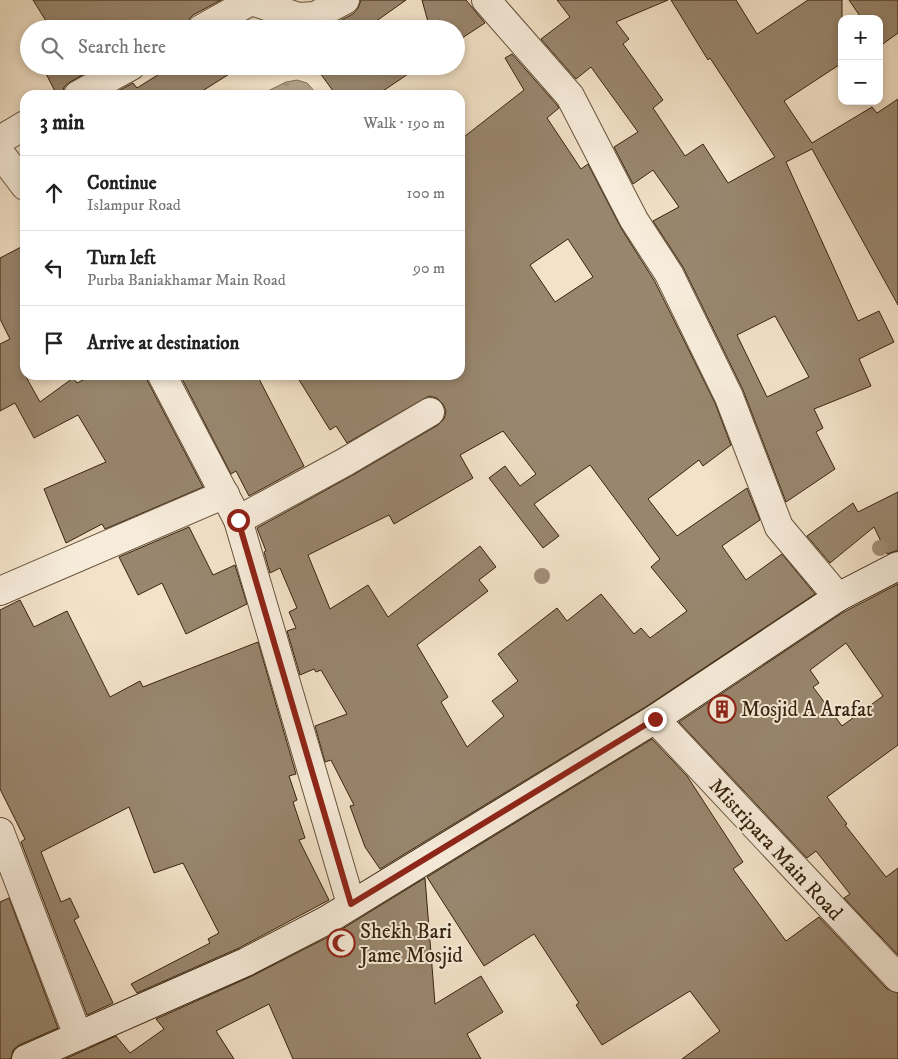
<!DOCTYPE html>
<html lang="en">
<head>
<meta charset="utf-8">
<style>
	:root { --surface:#fff; --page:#f2f2f2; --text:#222; --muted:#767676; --line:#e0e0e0 }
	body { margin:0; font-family:"IM FELL DW Pica",serif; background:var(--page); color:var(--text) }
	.controls { position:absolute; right:15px; top:15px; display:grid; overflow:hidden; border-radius:10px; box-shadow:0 2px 8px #0003 }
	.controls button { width:45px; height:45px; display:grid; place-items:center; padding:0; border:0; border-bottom:1px solid var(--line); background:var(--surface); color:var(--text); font:25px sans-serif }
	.stop { position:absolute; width:15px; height:15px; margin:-11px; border:4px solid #8f2418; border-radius:50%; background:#fff }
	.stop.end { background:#8f2418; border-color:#fff; box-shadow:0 1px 5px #0008 }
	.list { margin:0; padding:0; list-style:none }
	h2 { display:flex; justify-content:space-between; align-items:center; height:65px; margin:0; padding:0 20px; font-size:21px }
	h2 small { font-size:16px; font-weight:400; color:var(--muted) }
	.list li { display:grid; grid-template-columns:32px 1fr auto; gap:15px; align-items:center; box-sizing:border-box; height:75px; padding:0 20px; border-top:1px solid var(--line) }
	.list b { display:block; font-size:19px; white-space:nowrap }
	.list p { margin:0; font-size:16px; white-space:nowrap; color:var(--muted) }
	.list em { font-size:16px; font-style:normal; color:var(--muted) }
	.icon { flex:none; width:28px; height:28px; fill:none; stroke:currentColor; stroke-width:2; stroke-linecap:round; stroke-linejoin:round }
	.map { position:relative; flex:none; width:898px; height:1059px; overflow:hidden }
	.search { position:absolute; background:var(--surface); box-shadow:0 2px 8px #0003; left:20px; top:20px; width:445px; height:55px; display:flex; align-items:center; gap:12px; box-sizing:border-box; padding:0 18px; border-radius:28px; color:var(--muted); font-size:19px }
	.panel { position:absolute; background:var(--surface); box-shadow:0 2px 8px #0003; left:20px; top:90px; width:445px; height:290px; border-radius:15px }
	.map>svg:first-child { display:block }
</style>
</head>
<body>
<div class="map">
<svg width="898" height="1059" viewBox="0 0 898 1059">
	<defs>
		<pattern id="water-ripples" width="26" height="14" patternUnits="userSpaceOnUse" patternTransform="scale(1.25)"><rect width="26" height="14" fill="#b3a188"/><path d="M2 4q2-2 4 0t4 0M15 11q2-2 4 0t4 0" fill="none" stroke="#93836e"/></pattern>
	</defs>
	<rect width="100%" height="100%" fill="#f3e2c8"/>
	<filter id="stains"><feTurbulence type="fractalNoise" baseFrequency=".004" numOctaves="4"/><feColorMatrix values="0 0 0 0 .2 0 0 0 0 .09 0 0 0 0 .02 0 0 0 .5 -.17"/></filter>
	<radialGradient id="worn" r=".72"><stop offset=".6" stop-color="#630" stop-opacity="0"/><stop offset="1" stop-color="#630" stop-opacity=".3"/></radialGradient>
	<polygon fill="url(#water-ripples)" stroke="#826f57" points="297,80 307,83 318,95 260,95 286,82"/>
	<g fill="#99866e" stroke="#38230d" fill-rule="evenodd">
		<polygon points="33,0 221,0 193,15 181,29 51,29"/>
		<polygon points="361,0 406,0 365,29 324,29 353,14 358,8"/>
		<polygon points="422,0 466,0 485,23 456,42 456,29 430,29"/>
		<path d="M557 0H668L616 22 629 39 623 44 663 100 653 108 685 156 703 144 728 183 775 157 710 58 708 60 671 0H736L757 34 808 0H842V63L784 101 812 143 872 107 877 113 898 99V305L812 149 786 162 858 321 879 311 894 342 859 359 871 386 814 409 823 428 816 432 835 469 786 502 743 390 683 267 653 221 679 207 653 170 633 184 614 147 638 132 591 67 576 79 541 39 570 17ZM775 316 809 377 767 397 737 335Z"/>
		<polygon points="849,0 898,0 898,33 880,46 879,19 862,19"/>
		<path d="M512 54 557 105 559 108 547 118 581 169 588 164 621 228 655 282 715 403 731 445 703 466 699 460 648 499 677 536 747 488 760 520 722 546 746 580 782 554 815 594 647 706 380 869 365 847 350 806 354 805 331 760 325 762 315 726 347 714 321 670 316 672 314 669 300 675 287 631 296 628 289 612 297 608 280 568 270 573 264 552 266 551 257 528 353 475 438 425 444 419 446 411 443 404 437 398 429 396 347 443 336 426 330 430 296 375H460V140L524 90 505 58ZM568 239 593 277 555 302 530 265ZM503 431 536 474 520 486 505 466 489 478 543 548 559 536 534 504 590 465 660 559 651 567 687 611 650 638 641 628 634 634 601 594 567 621 557 608 498 654 518 681 492 701 504 716 467 747 441 702 448 697 417 645 488 591 479 580 496 567 480 546 388 617 368 585 330 609 308 555 389 515 394 524 473 478 460 455Z"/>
		<polygon points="42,66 98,66 70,82 64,87 62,95 57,95"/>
		<polygon points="172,66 242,66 196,95 111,95 133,83 137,88"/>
		<polygon points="315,66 420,66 377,95 336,95"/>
		<polygon points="25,245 25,375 40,402 73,378 77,383 93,375 146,375 148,382 203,487 105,529 102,524 66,543 44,489 106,462 78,415 34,438 15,403 0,411 0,344 10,339 0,319 0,258"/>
		<polygon points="180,375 257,375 304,466 249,496 236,471 231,474"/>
		<polygon points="898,492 898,550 887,554 874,527 830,563 807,536 853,503 858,512"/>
		<polygon points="189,527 213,575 235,565 247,604 186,634 162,583 138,595 119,557"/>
		<path d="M898 584V745L827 797 847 824 845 825 886 877 898 868V955L844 898 850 894 816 851 807 858 679 722 842 613ZM846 643 883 696 842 726 813 687 819 683 810 670Z"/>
		<polygon points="20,600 34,627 67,611 110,697 140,681 143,687 258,642 296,774 289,776 297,800 293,802 305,838 299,840 329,900 239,948 137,993 131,984 210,943 208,939 219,933 183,863 154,873 129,807 41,852 61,902 70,898 79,917 74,920 113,1003 87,1015 21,842 25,839 0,789 0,610"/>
		<polygon points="652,739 687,776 743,862 733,869 786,941 819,917 887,989 898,993 898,1059 682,1059 720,1031 690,991 602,1045 576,1005 579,1003 534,934 484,966 427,877"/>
		<polygon points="425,878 435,1004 481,976 503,1012 467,1034 481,1059 293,1059 269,1004 216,1031 234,1059 65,1059 116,1036 130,1053 164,1029 156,1019 252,976 334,934"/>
		<polygon points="9,898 58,1028 19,1045 13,1050 11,1059 0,1059 0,902"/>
	</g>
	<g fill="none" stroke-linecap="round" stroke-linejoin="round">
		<g stroke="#67533c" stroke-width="30">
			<g id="street">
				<polyline points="486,0 570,96 634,220 669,274 729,397 779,527 838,597"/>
				<polyline points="252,1 298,17 315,16 345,0"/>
				<polyline points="201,29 253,0"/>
				<polyline points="78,95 131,66"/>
				<polyline points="0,140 25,125"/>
				<polyline points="0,153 25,186"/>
				<polyline points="162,375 238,520 351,904"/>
				<polyline points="238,520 345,462 430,412"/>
				<polyline points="0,591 225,494"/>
				<polyline points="655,719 898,978"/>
				<polyline points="0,832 78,1036"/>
			</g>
		</g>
		<g stroke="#38230d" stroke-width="30">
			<polyline id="secondary" points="26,1059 246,962 327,920 655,719 838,597 898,566"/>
		</g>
		<use href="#street" stroke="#f7ecdb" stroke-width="28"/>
		<use href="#secondary" stroke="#f7ecdb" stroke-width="28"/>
	</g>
	<g fill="#a28f77">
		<circle cx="880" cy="548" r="8"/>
		<circle cx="542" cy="576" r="8"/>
	</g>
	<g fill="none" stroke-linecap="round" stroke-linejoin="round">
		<polyline stroke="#8f2418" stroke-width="6" points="238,520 351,904 655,719"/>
	</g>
	<defs>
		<g id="building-ring" transform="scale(1.4375)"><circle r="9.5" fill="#f7ecdb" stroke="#8f2418" stroke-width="1.5"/><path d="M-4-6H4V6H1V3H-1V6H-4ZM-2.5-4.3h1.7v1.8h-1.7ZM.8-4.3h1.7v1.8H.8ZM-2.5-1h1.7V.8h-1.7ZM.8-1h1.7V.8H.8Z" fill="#8f2418"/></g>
		<g id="mosque-ring" transform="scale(1.4375)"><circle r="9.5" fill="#f7ecdb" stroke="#8f2418" stroke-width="1.5"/><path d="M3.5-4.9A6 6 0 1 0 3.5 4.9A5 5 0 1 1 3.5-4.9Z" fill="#8f2418"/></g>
	</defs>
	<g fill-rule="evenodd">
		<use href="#building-ring" x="722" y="709"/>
		<use href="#mosque-ring" x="341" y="943"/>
	</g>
	<g text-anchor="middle" stroke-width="4" stroke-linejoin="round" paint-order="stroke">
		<g font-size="21" fill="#38230d" stroke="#f7ecdb" text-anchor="start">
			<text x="741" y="716">Mosjid A Arafat</text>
			<text x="360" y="938">Shekh Bari<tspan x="360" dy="24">Jame Mosjid</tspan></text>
		</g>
		<g font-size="21" fill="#38230d" stroke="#f7ecdb">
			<text transform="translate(776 849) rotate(47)" y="7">Mistripara Main Road</text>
		</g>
	</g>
	<rect width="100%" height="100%" filter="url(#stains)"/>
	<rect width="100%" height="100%" fill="url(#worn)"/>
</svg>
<div class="controls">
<button>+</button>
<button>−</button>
</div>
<div class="stop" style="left:238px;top:520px"></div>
<div class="stop end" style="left:655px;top:719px"></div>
<div class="search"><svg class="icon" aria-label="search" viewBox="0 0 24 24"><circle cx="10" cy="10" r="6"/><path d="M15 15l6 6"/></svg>Search here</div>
<section class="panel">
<h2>3 min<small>Walk · 190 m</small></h2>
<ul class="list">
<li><svg class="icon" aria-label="ahead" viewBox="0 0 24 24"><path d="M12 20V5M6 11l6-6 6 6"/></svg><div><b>Continue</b><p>Islampur Road</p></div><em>100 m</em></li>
<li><svg class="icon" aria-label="left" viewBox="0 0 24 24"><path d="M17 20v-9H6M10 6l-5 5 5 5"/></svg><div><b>Turn left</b><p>Purba Baniakhamar Main Road</p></div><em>90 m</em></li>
<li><svg class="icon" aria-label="arrive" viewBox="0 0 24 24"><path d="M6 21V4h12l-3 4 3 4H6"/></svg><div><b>Arrive at destination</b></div></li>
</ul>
</section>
</div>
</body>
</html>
